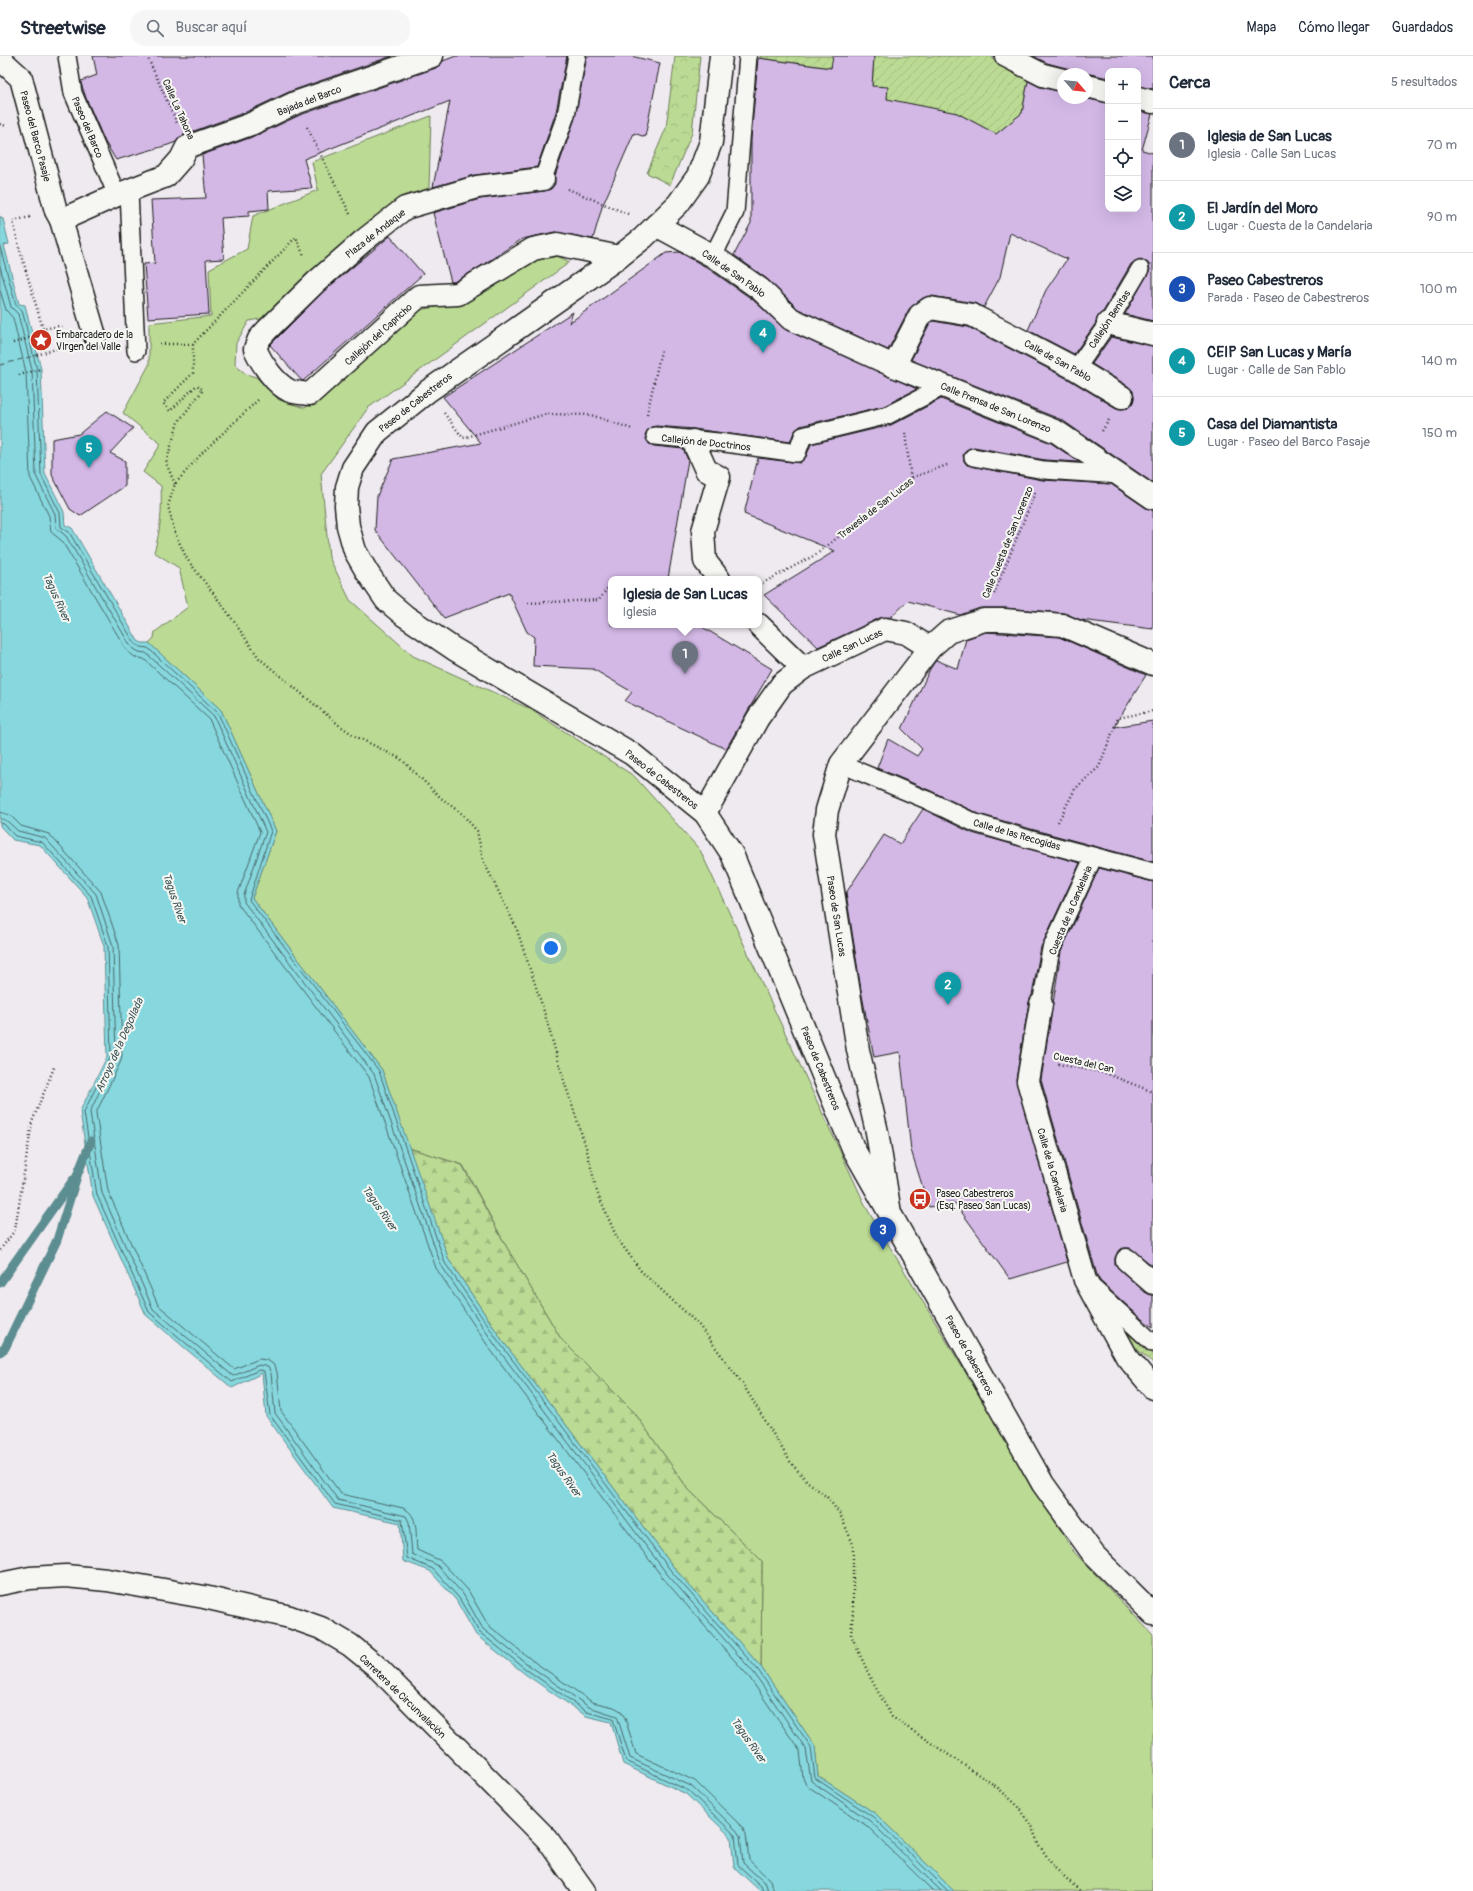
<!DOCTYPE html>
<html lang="es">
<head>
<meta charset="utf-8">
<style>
	:root { --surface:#fff; --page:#f6f6f7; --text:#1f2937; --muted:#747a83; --line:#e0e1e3; --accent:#c8321e }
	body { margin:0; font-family:Pangolin,sans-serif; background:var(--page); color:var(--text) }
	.controls { position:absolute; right:12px; top:12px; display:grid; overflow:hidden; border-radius:8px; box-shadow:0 4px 16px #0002 }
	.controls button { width:36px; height:36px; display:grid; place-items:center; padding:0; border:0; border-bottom:1px solid var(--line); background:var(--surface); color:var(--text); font:20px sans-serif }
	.compass { position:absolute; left:1057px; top:12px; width:36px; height:36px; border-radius:50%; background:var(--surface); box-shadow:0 4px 16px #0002; rotate:118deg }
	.you { position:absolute; left:551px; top:892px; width:14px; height:14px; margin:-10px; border:3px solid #fff; border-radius:50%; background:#1a73e8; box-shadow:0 0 0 6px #1a73e833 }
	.badge { display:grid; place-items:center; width:26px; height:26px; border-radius:50%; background:var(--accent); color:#fff; font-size:13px; font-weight:700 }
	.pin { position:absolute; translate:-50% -33px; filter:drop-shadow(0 1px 2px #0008) }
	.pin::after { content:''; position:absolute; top:21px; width:14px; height:12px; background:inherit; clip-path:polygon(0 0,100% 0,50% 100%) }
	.popup { position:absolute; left:608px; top:520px; width:154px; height:52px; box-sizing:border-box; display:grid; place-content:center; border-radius:8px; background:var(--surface); filter:drop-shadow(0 1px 3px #0005); font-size:13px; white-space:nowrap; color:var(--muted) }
	.popup b { font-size:15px; color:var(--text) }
	.popup::after { content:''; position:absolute; left:50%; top:100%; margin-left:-8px; border:8px solid transparent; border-top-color:var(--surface) }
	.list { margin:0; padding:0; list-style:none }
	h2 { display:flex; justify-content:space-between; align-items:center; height:52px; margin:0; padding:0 16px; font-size:17px }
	h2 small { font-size:13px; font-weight:400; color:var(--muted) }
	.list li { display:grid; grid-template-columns:26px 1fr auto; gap:12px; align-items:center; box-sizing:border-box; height:72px; padding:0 16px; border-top:1px solid var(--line) }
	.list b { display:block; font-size:15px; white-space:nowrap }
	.list p { margin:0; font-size:13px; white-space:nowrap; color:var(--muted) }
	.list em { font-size:13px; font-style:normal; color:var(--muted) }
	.icon { flex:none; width:22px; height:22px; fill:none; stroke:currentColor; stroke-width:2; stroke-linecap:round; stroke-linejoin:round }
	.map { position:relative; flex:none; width:1153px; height:1835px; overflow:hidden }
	header { display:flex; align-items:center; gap:24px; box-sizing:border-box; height:56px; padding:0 20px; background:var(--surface); border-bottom:1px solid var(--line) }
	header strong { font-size:19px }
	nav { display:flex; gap:22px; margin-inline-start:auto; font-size:14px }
	.search { width:280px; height:36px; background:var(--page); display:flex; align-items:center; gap:10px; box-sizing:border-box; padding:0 14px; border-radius:16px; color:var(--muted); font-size:15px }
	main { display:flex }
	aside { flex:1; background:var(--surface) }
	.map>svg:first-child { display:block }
</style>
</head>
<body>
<header>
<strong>Streetwise</strong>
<div class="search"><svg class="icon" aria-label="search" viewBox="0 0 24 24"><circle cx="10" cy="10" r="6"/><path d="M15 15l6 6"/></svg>Buscar aquí</div>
<nav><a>Mapa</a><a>Cómo llegar</a><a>Guardados</a></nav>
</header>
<main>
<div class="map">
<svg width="1153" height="1835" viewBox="0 0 1153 1835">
	<defs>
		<pattern id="forest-firs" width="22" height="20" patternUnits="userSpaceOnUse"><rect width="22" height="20" fill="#bbdb94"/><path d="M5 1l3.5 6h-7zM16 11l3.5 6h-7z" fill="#a0bb7f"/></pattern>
		<pattern id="park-crowns" width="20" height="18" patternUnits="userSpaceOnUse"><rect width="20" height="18" fill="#bbdb94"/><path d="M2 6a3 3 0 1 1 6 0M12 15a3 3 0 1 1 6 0" fill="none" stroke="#a0bb7f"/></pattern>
		<pattern id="garden-furrows" width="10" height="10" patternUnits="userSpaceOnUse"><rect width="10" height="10" fill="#bbdb94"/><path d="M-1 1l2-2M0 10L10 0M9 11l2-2" fill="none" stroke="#a0bb7f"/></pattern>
	</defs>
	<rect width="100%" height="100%" fill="#efeaf0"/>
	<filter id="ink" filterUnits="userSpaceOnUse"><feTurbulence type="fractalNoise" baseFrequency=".025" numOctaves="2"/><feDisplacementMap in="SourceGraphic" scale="8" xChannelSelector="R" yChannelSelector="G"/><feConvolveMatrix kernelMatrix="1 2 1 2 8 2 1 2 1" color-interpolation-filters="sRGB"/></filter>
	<g filter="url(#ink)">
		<path fill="#bbdb94" stroke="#6c7c58" d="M431 60 429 132 402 143 265 262 249 265 236 287 235 309 246 318 256 321 279 344 305 352 406 256 454 248 529 204 555 199 570 206 368 352 321 418 329 501 350 544 413 600 528 652 634 720 700 794 867 1153 1073 1495 1153 1579V1835H954L876 1758 818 1720 815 1690 761 1611 762 1505 688 1433 634 1356 561 1283 506 1190 463 1109 409 1092 382 1014 252 842 276 775 221 654 149 587 154 582 155 576 188 551 179 512 154 496C161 474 162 453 161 430L143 416 161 388 123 357 149 309V267L211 260 209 213 247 193 253 160 318 134 312 106Z"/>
		<polygon fill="url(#forest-firs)" stroke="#6c7c58" points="409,1092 462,1109 506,1190 561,1283 634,1356 688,1433 762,1505 761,1611 675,1513 502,1284 449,1204"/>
		<polygon fill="url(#park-crowns)" stroke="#6c7c58" points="675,0 700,0 692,77 670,129 647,117 666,72"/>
		<g fill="url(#garden-furrows)" stroke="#6c7c58">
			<polygon points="760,0 833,0 831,12 760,2"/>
			<polygon points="874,0 991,0 996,7 1029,20 1022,57 996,78 957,57 895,51 872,30"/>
			<polygon points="1113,1263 1153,1296 1153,1307 1137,1293"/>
		</g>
		<polygon fill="#87d8de" stroke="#5c8d90" points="0,160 3,163 9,188 4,189 19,248 25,249 41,313 45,418 64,456 65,469 72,472 138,585 142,587 149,587 221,654 276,775 252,842 382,1014 449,1204 502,1284 675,1513 761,1611 815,1690 818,1720 876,1758 954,1835 760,1835 734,1811 731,1781 686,1738 623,1708 611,1666 586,1660 525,1618 476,1579 456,1544 430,1515 403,1505 400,1467 333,1452 266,1360 262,1317 232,1332 146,1259 93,1140 80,1055 107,1001 104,890 87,841 40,789 13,784 0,770"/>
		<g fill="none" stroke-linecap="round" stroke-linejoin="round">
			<g stroke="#47676a" stroke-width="1">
				<polyline points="0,191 16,249 22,254 37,314 41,419 60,457 61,471 69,476 135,588 141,591 148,592 218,657 271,775 249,844 379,1015 445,1207 499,1286 671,1515 758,1614 811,1691 815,1722 873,1761 948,1835"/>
				<polyline points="0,210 11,251 18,258 32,314 36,420 55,458 56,472 66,480 131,591 139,596 146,597 214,660 266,776 244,839 244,846 374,1018 441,1209 495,1289 667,1518 754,1617 806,1693 811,1725 870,1765 941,1835"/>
				<polyline points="0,234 6,254 13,262 26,316 30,421 49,460 51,476 62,485 127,595 135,601 144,603 209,663 260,776 238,837 238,848 369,1021 436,1212 490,1293 663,1522 749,1621 800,1695 803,1722 806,1729 867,1770 933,1835"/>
				<path d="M0 756 10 759 21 770 49 778 101 836 119 889 122 1000 120 1007 96 1057 108 1135 158 1249 234 1313 259 1303 267 1304 273 1308 277 1316 281 1355 341 1438 403 1452C420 1459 415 1480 417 1494L441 1505 468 1534 488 1569 533 1605 592 1646 614 1651 621 1655 625 1662 636 1698 695 1725 742 1771 746 1778 749 1804 770 1824 774 1835"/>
				<polyline points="0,762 7,765 18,775 45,782 96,838 113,890 116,1000 90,1056 102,1137 153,1253 233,1320 259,1309 268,1311 271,1317 275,1357 338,1444 406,1460 409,1466 412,1498 437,1509 463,1538 483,1573 530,1610 589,1651 617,1660 630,1702 691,1730 737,1775 740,1780 743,1807 766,1828 768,1835"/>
				<polyline points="0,767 4,768 15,780 42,786 91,840 108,890 111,1000 84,1056 97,1139 149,1256 232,1326 259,1314 264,1315 270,1359 335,1448 402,1464 407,1502 433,1513 459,1542 479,1576 527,1614 587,1656 613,1663 626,1705 689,1735 735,1779 738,1809 761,1830 763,1835"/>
			</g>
			<g stroke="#5c8d90" stroke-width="9">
				<polyline points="0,1227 73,1124"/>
				<polyline points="0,1296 5,1292 57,1184 78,1117 91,1085"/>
			</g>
			<polyline stroke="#3c5456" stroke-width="1" stroke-dasharray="5 4" stroke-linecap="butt" points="0,309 37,299"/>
		</g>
		<g fill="#d3b8e6" stroke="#1c1c1c">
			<polygon points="93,0 392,0 291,35 246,56 183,79 176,86 168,89 116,104 105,86 86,42 81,27 81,25 97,19"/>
			<polygon points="456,0 567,0 556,56 537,111 475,119 433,131 450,45 304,103 312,132 268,135 269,153 249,155 249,160 221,162 224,203 206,204 209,258 148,262 144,208 155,207 151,144 206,142 202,99 255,80 300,59 436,12 443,5"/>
			<polygon points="587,0 631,0 660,7 645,81 634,77 602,151 593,183 555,176 522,183 478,212 454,226 451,226 433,157 480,143 544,135 551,133 555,128 555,120 575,62"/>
			<polygon points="833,0 874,0 872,30 888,31 887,43 957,57 996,78 1022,57 1028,25 1040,31 1063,36 1063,42 1084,42 1108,47 1108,153 1138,153 1138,55 1152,58 1142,94 1153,97 1153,265 1125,258 1150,214 1149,208 1145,205 1140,203 1131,208 1103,256 1099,259 1096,267 1074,298 1028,274 1046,234 1067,203 1010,177 1000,221 984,251 974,247 932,240 923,242 909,253 888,294 798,253 767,223 734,199 751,167 751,83 758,2 831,12"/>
			<polygon points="1033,0 1153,0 1153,33 1138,30 1138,15 1108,15 1108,22 1090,18 1074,18 1066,12 1047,7"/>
			<polygon points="390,180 423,218 303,325 301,324 270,289 324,235"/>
			<polygon points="679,196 706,211 752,243 786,274 917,333 884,350 800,370 794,376 790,386 694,373 656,370 651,371 647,375 645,379 649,388 654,390 683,393 688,404 668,523 611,523 611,569 699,569 772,613 726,693 625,645 632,636 593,613 533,610 534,581 527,576 509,537 444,562 375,474 377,440 393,403 481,387 443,341 573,256 569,267 666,197"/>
			<polygon points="933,265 968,271 1070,324 1116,352 1121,353 1128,352 1133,347 1134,341 1133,335 1128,330 1092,308 1111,281 1153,290 1153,427 1062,364 911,304 930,267"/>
			<polygon points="941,343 1051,387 1079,406 1045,404 974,391 966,394 963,399 964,405 967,409 1042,424 1111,428 1146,452 1153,454 1153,573 1081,564 1063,557 1005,552 980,552 960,559 908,545 891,561 880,562 818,591 764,539 835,495 744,458 758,402 800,407 806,401 811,388 891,369"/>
			<polygon points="107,355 133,372 110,397 125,405 125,430 80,460 70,453 52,419 52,383 79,378"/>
			<polygon points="986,576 1059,581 1146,619 1114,671 1153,665 1153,806 1031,773 979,758 931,735 877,712 888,683 917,700 922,693 902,673 930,613 936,604 958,613 966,583"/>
			<polygon points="923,753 972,777 1080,807 1041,891 1032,939 1029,946 1016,1023 1067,1206 1010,1223 955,1147 929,1151 911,1094 900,996 874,1001 861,934 846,837 884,779 900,788"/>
			<polygon points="1099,812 1153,826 1153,1210 1130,1192 1123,1192 1118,1195 1115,1202 1115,1208 1119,1213 1145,1236 1153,1239 1153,1271 1143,1264 1100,1225 1097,1219 1041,1024 1061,896"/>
		</g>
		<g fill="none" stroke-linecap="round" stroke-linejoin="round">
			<g stroke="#1c1c1c" stroke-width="20">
				<g id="service">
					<polyline points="67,0 73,37 117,139"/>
					<polyline points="543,123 566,59 577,0"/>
					<polyline points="129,135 136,295"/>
					<polyline points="713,200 735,156 748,0"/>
					<polyline points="1076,313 1108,267 1140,213"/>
					<polyline points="655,380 718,386 797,397 803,380 888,359 944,330"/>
					<polyline points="973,401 1044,414 1120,419"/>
					<polyline points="841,708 927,744 975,767 1028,783 1153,816"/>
					<polyline points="1041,948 1051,893 1094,800"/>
					<polyline points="1094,1233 1153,1287"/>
				</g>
			</g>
			<g stroke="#1c1c1c" stroke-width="25">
				<polyline id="pedestrian" points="1108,267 1153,278"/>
			</g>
			<g stroke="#1c1c1c" stroke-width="25">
				<g id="minor">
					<polyline points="1006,0 1043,19 1063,24"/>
					<polyline points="0,3 21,22 56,155 61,164 95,280"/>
					<polyline points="1087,30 1108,35"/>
					<polyline points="1138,42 1153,46"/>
					<path d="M543 123 477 131 405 152 363 185 316 226 267 274 259 283 255 293C262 308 275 328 290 335 296 337 304 337 310 338L419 240 458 238 533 193 557 188 619 201"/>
					<polyline points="61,164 117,139 166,120 181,103 187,91 251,68 295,47 432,0"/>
					<polyline points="656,169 713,200 760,233 791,263 894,310 1057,376 1153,442"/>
					<polyline points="894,310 920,259 930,252 972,259 1076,313 1122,341"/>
					<polyline points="693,385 706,414 719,421 703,475 705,505 719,523"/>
					<polyline points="759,569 803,612"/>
					<polyline points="705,757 758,662 782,628 803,612 885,573 906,577 930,592"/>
					<polyline points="1041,948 1028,1025 1085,1224 1127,1301 1153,1332"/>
					<polyline points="890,1157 877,1076 858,994 824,778 827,754 841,708 930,592 948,576 984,564 1004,564 1062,569 1153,608"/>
					<polyline points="1127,1204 1153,1227"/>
				</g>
			</g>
			<g stroke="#1c1c1c" stroke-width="25">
				<polyline id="tertiary" points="721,0 711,86 698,120 678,148 643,182 619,201 428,335 377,376 353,412 347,431 346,450 348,470 355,495 367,516 386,544 405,560 454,593 632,698 705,757 732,798 853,1092 1043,1428 1094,1499 1153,1558"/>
			</g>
			<g stroke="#1c1c1c" stroke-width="25">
				<polyline id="secondary" points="0,1528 30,1522 66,1520 107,1524 204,1541 290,1561 321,1572 350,1589 376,1610 547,1783 584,1835"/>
			</g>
			<g stroke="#1c1c1c" stroke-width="2.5" stroke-dasharray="1 3" stroke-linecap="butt">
				<polyline points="147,0 177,67"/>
				<polyline points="0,68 6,70"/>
				<polyline points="307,71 351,160"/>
				<polyline points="568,133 628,158"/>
				<polyline points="30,161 13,165 19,191 43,273 64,269"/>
				<polyline points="13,287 33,281"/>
				<polyline points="160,288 193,288"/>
				<polyline points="37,299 56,293 73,294"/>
				<polyline points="19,319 41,313"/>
				<polyline points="258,344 203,396 175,428 168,450 175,477 187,503 226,554 259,602 339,669 355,680 401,703 441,742 462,758 477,775 483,804 516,871 543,952 565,1028 586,1091 597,1136 617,1182 641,1215 698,1268 742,1327 791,1407 808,1426 827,1441 840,1458 853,1488 853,1554 851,1579 871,1623 892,1661 997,1731 1020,1752 1032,1772 1039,1789 1054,1811 1080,1835"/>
				<polyline points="444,357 463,382 546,358 591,359 632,373"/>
				<polyline points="647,358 661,295"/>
				<polyline points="1102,375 1109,364"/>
				<polyline points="905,377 911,422"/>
				<polyline points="175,428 166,407 178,366 203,334 197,329 170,355 163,347 193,317 193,288 296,181 304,200"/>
				<polyline points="759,529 817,498 911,422 950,408"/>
				<polyline points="994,538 1035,437"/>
				<polyline points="528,547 599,544 609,530 611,530"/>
				<polyline points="1058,766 1075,733 1099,711 1118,662 1153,655"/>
				<polyline points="1058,1008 1105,1017 1153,1036"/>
				<polyline points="0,1194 15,1174 32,1066 55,1009"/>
			</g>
			<use href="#service" stroke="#f6f6f2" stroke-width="17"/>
			<use href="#pedestrian" stroke="#f6f6f2" stroke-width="22"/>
			<use href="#minor" stroke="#f6f6f2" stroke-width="22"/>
			<use href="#tertiary" stroke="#f6f6f2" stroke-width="22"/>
			<use href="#secondary" stroke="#f6f6f2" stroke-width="22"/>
		</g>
	</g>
	<defs>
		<g id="sight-disc" transform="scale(1.15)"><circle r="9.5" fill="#c8321e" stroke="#f6f6f2"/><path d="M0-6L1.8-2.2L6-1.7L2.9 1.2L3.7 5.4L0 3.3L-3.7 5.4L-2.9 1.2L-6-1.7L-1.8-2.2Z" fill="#fff"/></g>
		<g id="bus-disc" transform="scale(1.15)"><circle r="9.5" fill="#c8321e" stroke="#f6f6f2"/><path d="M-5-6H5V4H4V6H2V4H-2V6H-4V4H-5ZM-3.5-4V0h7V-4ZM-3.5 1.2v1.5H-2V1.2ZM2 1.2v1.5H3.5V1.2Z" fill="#fff"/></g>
	</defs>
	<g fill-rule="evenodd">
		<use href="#sight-disc" x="41" y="284"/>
		<use href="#bus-disc" x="920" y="1143"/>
	</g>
	<g text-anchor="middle" stroke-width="4" stroke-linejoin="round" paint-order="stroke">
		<g font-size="10" fill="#1c1c1c" stroke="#f6f6f2">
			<text transform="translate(309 44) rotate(-21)" y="4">Bajada del Barco</text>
			<text transform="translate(179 53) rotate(66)" y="4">Calle La Tahona</text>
			<text transform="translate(88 71) rotate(67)" y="4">Paseo del Barco</text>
			<text transform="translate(36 80) rotate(75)" y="4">Paseo del Barco Pasaje</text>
			<text transform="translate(375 177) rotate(-38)" y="4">Plaza de Andaque</text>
			<text transform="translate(734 217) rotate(35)" y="4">Calle de San Pablo</text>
			<text transform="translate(1109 263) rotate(-57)" y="4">Callejón Benitas</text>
			<text transform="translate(378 278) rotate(-42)" y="4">Callejón del Capricho</text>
			<text transform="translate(1058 304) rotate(29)" y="4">Calle de San Pablo</text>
			<text transform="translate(415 346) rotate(-38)" y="4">Paseo de Cabestreros</text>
			<text transform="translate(996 351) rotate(22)" y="4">Calle Prensa de San Lorenzo</text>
			<text transform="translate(706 386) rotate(6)" y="4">Callejón de Doctrinos</text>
			<text transform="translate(875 452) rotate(-38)" y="4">Travesía de San Lucas</text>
			<text transform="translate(1007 486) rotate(-68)" y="4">Calle Cuesta de San Lorenzo</text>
			<text transform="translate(852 589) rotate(-25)" y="4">Calle San Lucas</text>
			<text transform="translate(662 723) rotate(38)" y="4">Paseo de Cabestreros</text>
			<text transform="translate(1017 778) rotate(16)" y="4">Calle de las Recogidas</text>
			<text transform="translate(1070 854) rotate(-67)" y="4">Cuesta de la Candelaria</text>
			<text transform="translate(837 860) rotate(81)" y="4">Paseo de San Lucas</text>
			<text transform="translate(1084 1006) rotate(13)" y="4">Cuesta del Can</text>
			<text transform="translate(821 1012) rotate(68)" y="4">Paseo de Cabestreros</text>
			<text transform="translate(1053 1114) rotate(74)" y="4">Calle de la Candelaria</text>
			<text transform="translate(970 1299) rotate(61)" y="4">Paseo de Cabestreros</text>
			<text transform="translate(403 1640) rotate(44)" y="4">Carretera de Circunvalación</text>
		</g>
		<g font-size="10" fill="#1c1c1c" stroke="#f6f6f2" text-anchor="start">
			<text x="56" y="282">Embarcadero de la<tspan x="56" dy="12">VIrgen del Valle</tspan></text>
			<text x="936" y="1141">Paseo Cabestreros<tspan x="936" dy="12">(Esq. Paseo San Lucas)</tspan></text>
		</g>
		<g font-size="11" font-style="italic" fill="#3c5456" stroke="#f6f6f2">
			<text transform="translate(57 541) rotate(66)" y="4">Tagus River</text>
			<text transform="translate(175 842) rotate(71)" y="4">Tagus River</text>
			<text transform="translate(119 989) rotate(-66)" y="4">Arroyo de la Degollada</text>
			<text transform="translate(380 1152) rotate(55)" y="4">Tagus River</text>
			<text transform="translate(564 1418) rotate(55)" y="4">Tagus River</text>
			<text transform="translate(749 1684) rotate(55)" y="4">Tagus River</text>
		</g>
	</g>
</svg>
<div class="controls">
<button>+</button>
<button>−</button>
<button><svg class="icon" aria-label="locate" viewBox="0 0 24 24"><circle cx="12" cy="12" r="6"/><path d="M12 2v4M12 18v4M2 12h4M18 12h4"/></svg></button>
<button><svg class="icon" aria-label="layers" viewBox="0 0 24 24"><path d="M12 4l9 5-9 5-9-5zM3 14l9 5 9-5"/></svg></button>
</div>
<svg class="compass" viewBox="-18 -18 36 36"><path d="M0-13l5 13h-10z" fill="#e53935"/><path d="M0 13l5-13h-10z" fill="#747a83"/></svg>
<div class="you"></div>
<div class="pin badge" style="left:685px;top:618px;background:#6b7280">1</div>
<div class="popup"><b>Iglesia de San Lucas</b>Iglesia</div>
<div class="pin badge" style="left:948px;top:949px;background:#0f9aa8">2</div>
<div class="pin badge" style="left:883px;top:1194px;background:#1a4fb4">3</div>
<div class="pin badge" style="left:763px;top:297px;background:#0f9aa8">4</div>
<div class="pin badge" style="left:89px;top:412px;background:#0f9aa8">5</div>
</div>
<aside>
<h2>Cerca<small>5 resultados</small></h2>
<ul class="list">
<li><span class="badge" style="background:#6b7280">1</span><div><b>Iglesia de San Lucas</b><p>Iglesia · Calle San Lucas</p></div><em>70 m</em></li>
<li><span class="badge" style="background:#0f9aa8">2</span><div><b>El Jardín del Moro</b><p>Lugar · Cuesta de la Candelaria</p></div><em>90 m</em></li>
<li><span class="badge" style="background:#1a4fb4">3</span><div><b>Paseo Cabestreros</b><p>Parada · Paseo de Cabestreros</p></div><em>100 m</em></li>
<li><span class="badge" style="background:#0f9aa8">4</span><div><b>CEIP San Lucas y María</b><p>Lugar · Calle de San Pablo</p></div><em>140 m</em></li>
<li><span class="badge" style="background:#0f9aa8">5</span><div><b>Casa del Diamantista</b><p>Lugar · Paseo del Barco Pasaje</p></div><em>150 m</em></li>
</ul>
</aside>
</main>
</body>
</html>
